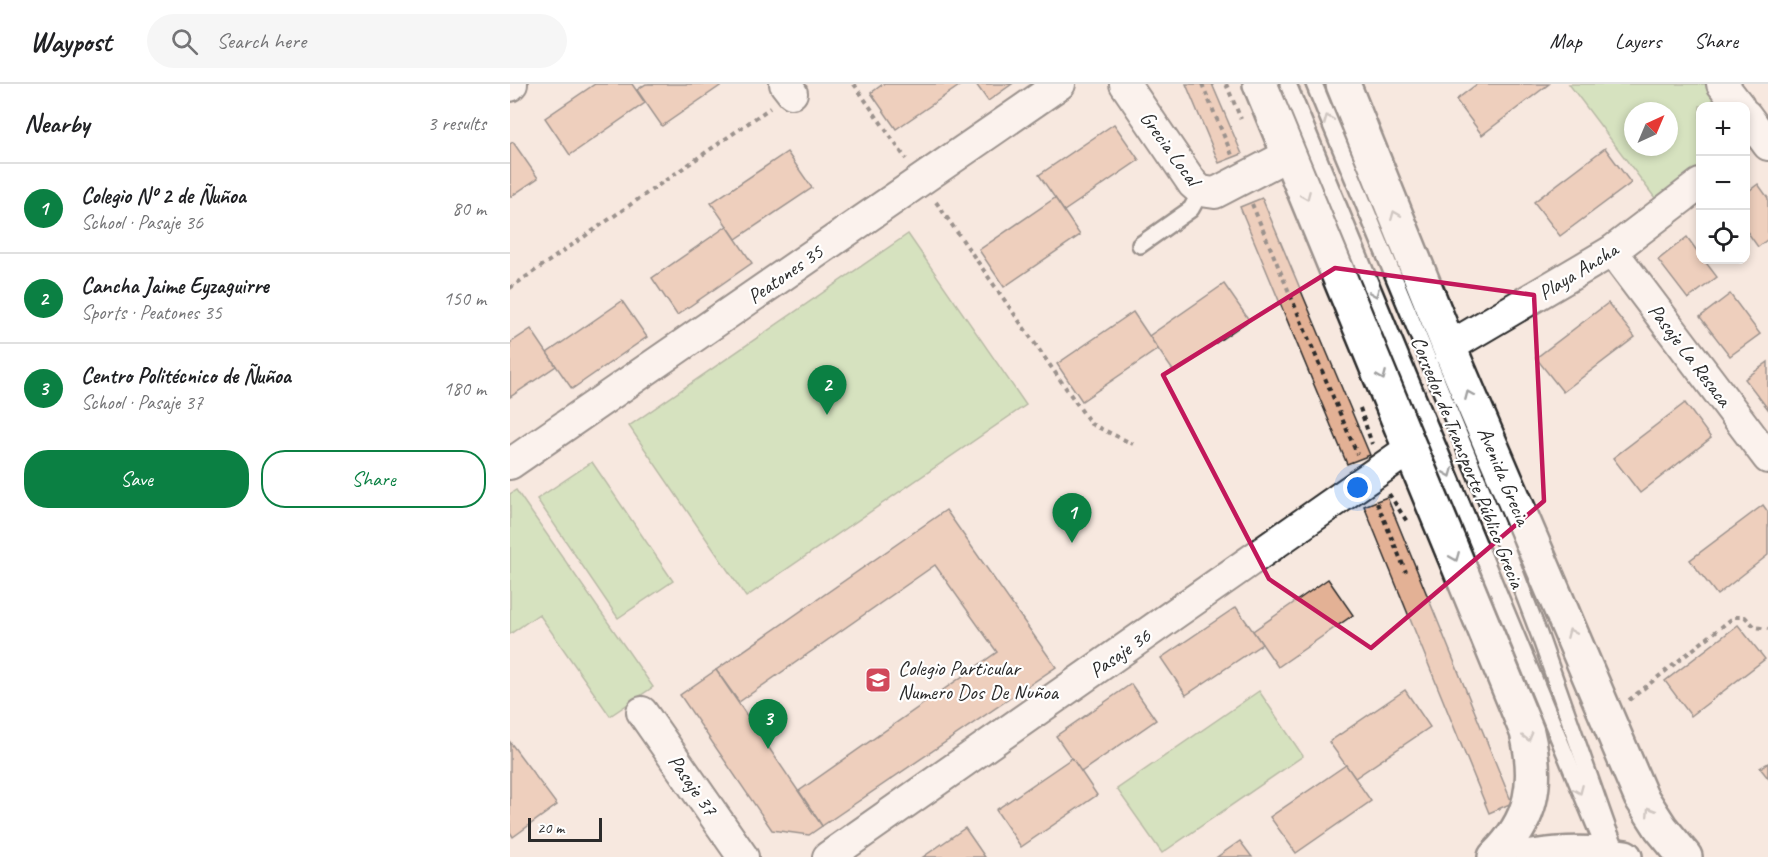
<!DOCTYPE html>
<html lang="en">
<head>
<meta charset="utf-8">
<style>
	:root { --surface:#fff; --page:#f6f6f6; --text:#202124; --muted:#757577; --line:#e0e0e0; --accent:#0b8043 }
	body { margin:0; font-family:Caveat,sans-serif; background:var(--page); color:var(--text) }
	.controls { position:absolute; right:18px; top:18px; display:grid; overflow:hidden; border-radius:12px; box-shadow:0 3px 9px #0003 }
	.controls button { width:54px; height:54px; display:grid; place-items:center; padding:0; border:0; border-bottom:2px solid var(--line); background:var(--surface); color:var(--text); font:30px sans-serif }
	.compass { position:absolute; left:1114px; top:18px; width:54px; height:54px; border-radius:50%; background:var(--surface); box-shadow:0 3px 9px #0003; rotate:44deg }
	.scale { position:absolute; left:18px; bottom:15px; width:74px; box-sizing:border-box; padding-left:6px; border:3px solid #2b2b2b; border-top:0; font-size:16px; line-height:21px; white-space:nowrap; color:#2b2b2b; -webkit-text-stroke:4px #fff; paint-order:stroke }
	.you { position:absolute; left:848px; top:404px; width:21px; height:21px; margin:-15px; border:4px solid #fff; border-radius:50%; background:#1a73e8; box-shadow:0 0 0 9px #1a73e833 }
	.badge { display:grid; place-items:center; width:39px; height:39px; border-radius:50%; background:var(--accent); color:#fff; font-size:20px; font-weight:700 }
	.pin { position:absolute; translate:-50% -50px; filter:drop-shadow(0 2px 3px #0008) }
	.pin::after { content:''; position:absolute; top:32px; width:21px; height:18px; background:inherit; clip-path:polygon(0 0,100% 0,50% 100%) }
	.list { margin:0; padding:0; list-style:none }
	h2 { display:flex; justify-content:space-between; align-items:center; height:78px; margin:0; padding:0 24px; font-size:26px }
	h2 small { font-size:20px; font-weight:400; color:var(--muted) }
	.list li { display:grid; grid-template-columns:39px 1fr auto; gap:18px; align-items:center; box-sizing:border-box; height:90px; padding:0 24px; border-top:2px solid var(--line) }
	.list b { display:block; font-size:22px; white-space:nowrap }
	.list p { margin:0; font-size:20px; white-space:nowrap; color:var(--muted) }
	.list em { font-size:20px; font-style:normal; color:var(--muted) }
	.actions { display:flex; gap:12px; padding:18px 24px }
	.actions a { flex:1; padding:14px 0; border:2px solid var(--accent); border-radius:24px; text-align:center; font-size:21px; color:var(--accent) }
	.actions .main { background:var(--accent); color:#fff }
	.icon { flex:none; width:33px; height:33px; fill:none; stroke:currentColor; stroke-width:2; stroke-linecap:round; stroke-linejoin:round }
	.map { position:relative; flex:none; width:1258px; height:773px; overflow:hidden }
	header { display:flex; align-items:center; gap:36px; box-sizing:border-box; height:84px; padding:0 30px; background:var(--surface); border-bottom:2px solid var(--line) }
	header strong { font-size:28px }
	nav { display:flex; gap:33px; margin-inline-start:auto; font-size:21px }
	.search { width:420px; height:54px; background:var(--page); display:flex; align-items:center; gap:15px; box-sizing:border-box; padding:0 21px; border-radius:33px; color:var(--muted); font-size:22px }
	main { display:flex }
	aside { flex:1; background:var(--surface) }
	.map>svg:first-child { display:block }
</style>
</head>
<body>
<header>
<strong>Waypost</strong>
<div class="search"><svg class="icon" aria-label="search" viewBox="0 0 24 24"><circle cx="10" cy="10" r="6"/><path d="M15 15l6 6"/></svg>Search here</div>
<nav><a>Map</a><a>Layers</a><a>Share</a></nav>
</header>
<main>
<aside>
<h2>Nearby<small>3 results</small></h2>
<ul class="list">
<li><span class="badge">1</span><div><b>Colegio Nº 2 de Ñuñoa</b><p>School · Pasaje 36</p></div><em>80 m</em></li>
<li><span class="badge">2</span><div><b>Cancha Jaime Eyzaguirre</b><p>Sports · Peatones 35</p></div><em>150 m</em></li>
<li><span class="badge">3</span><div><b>Centro Politécnico de Ñuñoa</b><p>School · Pasaje 37</p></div><em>180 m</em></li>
</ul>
<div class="actions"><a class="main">Save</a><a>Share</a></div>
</aside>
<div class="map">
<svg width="1258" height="773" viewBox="0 0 1258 773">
	<rect width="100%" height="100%" fill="#f7e8df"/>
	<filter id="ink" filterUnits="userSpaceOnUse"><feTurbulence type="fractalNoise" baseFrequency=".0167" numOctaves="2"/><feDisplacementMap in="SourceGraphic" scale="12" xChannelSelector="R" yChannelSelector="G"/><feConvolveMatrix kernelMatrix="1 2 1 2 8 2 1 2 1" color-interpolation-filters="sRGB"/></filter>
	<g filter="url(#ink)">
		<g fill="#aedb9a" stroke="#6c8362" stroke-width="1.5" fill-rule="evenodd">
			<path d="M1059 0H1199L1216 22H1190V87L1148 118ZM1123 27H1159V63H1123Z"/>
			<polygon points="398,150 516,321 236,513 119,342"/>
			<polygon points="82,378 163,497 108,534 27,415"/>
			<polygon points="6,406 143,603 100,632 29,530 0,550 0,410"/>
			<polygon points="749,607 793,672 652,769 607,705"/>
		</g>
		<g fill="#e3b195" stroke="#2b2b2b" stroke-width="1.5">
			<polygon points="85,0 122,0 135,19 60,71 35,34"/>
			<polygon points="136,0 213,0 152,42 127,6"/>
			<polygon points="373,0 452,0 386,45 361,9"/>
			<polygon points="466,0 502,0 478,17"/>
			<polygon points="676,0 702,0 732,70 709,79"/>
			<polygon points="967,0 1039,0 972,51 946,16"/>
			<polygon points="604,40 629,76 554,127 529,91"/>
			<polygon points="3,58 28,94 0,113 0,60"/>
			<polygon points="1095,64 1121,99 1050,152 1024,118"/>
			<polygon points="277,68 302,104 226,155 201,119"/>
			<polygon points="1248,100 1258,114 1258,155 1248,163 1236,146 1236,109"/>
			<polygon points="545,114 570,151 494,203 469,166"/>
			<polygon points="752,114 860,371 837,380 730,123"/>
			<polygon points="217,142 242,179 167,231 142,194"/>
			<polygon points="1177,153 1190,171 1190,176 1194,176 1207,193 1178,215 1148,176"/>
			<polygon points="714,200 739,236 664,288 639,252"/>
			<polygon points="1220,210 1250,250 1220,272 1190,233"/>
			<polygon points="112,217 137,253 62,305 37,269"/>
			<polygon points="1098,219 1125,253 1053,308 1026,274"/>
			<polygon points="623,228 648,265 572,317 547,280"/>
			<polygon points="21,245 46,282 0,313 0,259"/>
			<polygon points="1258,278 1258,325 1235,295"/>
			<polygon points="1175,319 1201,354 1130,409 1103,374"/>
			<polygon points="877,413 1002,719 979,729 854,422"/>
			<polygon points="1253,421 1258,428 1258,471 1207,511 1180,476"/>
			<polygon points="436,426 546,583 312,742 289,707 487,568 425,481 229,618 206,586"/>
			<polygon points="818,495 843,531 768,583 743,547"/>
			<polygon points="726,523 752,560 676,611 651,574"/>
			<polygon points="1228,541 1255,575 1181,632 1155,597"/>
			<polygon points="206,586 312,742 299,751 262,746 170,611"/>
			<polygon points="621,600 646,636 571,688 546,652"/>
			<polygon points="895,606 920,643 845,694 819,658"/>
			<polygon points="0,658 47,721 3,753 0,748"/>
			<polygon points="562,674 587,711 511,763 486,726"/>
			<polygon points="1258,679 1258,694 1250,684"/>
			<polygon points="836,681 861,717 786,769 760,733"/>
			<polygon points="455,744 475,773 413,773"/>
			<polygon points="730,757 742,773 707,773"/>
		</g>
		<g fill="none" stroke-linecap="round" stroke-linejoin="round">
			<g stroke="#2b2b2b" stroke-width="20">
				<g id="lane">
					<polyline points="778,0 1097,771"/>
					<polyline points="804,0 994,459 1029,550 1098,745 1110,773"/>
					<polyline points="630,161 681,125 691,107"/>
				</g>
			</g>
			<g stroke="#2b2b2b" stroke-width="34">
				<g id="street">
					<polyline points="275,0 282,9"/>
					<polyline points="615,0 683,100 691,107 705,109 778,71"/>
					<polyline points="1212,0 1229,22"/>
					<polyline points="0,2 2,0"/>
					<polyline points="1236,31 1258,61"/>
					<polyline points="1102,167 1258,374"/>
					<polyline points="939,263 1102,167 1190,100"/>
					<polyline points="0,380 550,0"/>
					<polyline points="132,628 233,773"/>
					<polyline points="318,773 901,364"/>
				</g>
			</g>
			<g stroke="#2b2b2b" stroke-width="38">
				<g id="primary">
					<path d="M750 0 1017 648C1029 698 1023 736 985 773"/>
					<polyline points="833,0 939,263 1131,713 1151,744 1175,773"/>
					<path d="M1023 773C1053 768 1085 768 1115 773"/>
				</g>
			</g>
			<g stroke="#2b2b2b" stroke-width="4" stroke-dasharray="4.5 4.5" stroke-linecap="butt">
				<polyline points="344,0 396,75"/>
				<polyline points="692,0 722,71"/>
				<polyline points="716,0 731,35"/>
				<polyline points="426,118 581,340 623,360"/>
				<polyline points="742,120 847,370"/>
				<polyline points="0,204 260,24"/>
				<polyline points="850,324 862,360"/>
				<polyline points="879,410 898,439"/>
				<polyline points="867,419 896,488"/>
				<polyline points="1119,616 1224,533 1235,533 1245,543 1258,545"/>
			</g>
			<use href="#lane" stroke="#fff" stroke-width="15"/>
			<use href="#street" stroke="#fff" stroke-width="30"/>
			<use href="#primary" stroke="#fff" stroke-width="33"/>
		</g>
		<defs><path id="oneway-chevron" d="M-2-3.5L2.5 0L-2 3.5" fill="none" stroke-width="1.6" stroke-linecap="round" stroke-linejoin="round" transform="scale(1.5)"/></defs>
		<g stroke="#a0a0a0">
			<use href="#oneway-chevron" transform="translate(818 35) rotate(-112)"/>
			<use href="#oneway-chevron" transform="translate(796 112) rotate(67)"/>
			<use href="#oneway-chevron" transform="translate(885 131) rotate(-112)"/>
			<use href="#oneway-chevron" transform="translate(865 209) rotate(67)"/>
			<use href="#oneway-chevron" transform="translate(872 292) rotate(67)"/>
			<use href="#oneway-chevron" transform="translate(959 311) rotate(-113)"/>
			<use href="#oneway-chevron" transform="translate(939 389) rotate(68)"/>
			<use href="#oneway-chevron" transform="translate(945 473) rotate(68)"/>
			<use href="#oneway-chevron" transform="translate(1061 549) rotate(-113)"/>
			<use href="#oneway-chevron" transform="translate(1018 653) rotate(75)"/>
			<use href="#oneway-chevron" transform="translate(1069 706) rotate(67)"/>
			<use href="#oneway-chevron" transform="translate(1140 727) rotate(-122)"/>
		</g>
	</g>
	<path d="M0 0H1258V773H0ZM825 184 1024 211 1034 417 861 564 759 495 653 291Z" fill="#f7e8df" fill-opacity=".55" fill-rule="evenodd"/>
	<path fill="none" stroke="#c2185b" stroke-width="4.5" stroke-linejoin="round" d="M825 184 1024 211 1034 417 861 564 759 495 653 291Z"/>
	<defs>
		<g id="school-square" transform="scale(1.35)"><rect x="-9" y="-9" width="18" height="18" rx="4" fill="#d1495b" stroke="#fff"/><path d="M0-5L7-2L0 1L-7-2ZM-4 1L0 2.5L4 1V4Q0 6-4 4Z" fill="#fff"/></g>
	</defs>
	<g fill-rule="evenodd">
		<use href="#school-square" x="368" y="596"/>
	</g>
	<g text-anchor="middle" stroke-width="4.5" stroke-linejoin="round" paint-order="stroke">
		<g font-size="21" fill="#2b2b2b" stroke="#fff">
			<text transform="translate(660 64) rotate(54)" y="7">Grecia Local</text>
			<text transform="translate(1068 187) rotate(-32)" y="7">Playa Ancha</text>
			<text transform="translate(275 190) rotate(-35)" y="7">Peatones 35</text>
			<text transform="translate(1180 271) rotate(53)" y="7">Pasaje La Resaca</text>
			<text transform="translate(958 378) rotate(68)" y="7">Corredor de Transporte Público Grecia</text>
			<text transform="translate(994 392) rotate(67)" y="7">Avenida Grecia</text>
			<text transform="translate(610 569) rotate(-35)" y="7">Pasaje 36</text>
			<text transform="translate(183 701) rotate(55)" y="7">Pasaje 37</text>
		</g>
		<g font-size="21" fill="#2b2b2b" stroke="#fff" text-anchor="start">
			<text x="388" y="591">Colegio Particular<tspan x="388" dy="24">Numero Dos De Nuñoa</tspan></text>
		</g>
	</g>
</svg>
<div class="controls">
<button>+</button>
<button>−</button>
<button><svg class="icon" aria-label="locate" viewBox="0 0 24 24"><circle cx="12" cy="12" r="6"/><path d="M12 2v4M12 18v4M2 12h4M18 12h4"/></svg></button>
</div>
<svg class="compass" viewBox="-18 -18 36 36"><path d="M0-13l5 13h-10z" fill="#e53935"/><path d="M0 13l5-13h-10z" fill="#757577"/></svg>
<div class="scale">20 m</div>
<div class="you"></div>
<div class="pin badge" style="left:562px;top:459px">1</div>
<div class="pin badge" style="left:317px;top:331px">2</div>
<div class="pin badge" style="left:258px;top:665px">3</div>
</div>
</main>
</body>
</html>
